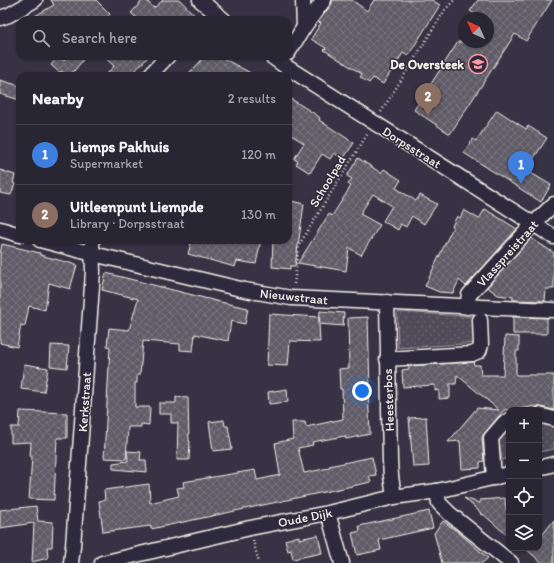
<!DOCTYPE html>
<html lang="en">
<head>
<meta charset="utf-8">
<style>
	:root { --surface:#292633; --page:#312e3b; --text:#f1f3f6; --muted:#a5a5ac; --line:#45434e; --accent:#8abfa5 }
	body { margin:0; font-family:Itim,sans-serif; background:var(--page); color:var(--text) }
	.controls { position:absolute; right:12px; bottom:12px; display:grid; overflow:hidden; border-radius:8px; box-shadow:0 1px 3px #0004 }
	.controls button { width:36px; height:36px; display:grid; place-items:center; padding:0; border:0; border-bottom:1px solid var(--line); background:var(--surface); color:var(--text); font:20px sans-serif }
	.compass { position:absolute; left:458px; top:12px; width:36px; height:36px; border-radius:50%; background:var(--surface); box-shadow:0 1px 3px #0004; rotate:315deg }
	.you { position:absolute; left:362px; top:391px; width:14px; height:14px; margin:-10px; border:3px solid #fff; border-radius:50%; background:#1a73e8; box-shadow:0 0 0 6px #1a73e833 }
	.badge { display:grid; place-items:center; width:26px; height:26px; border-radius:50%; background:var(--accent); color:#fff; font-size:13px; font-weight:700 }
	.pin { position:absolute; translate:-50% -33px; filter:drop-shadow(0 1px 2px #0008) }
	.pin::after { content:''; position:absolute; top:21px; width:14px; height:12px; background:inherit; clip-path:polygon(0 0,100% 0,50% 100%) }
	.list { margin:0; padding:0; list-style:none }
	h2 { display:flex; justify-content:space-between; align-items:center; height:52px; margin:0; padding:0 16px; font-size:17px }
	h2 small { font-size:13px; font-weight:400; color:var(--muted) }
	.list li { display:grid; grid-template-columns:26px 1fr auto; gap:12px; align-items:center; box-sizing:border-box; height:60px; padding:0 16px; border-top:1px solid var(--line) }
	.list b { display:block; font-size:15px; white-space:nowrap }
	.list p { margin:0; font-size:13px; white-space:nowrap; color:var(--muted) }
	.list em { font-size:13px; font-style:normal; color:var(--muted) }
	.icon { flex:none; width:22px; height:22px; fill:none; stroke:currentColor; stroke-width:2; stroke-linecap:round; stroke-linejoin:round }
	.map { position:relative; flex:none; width:554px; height:563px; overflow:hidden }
	.search { position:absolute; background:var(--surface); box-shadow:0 1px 3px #0004; left:16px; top:16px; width:276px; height:44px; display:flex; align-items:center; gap:10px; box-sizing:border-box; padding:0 14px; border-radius:12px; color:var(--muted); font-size:15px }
	.panel { position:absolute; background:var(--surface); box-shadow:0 1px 3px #0004; left:16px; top:72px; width:276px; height:172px; border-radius:12px }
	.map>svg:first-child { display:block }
</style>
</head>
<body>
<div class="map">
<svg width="554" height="563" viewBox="0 0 554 563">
	<defs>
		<pattern id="grass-dots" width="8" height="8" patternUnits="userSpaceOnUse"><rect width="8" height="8" fill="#504b59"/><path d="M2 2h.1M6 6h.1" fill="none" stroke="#6a6571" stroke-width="1.8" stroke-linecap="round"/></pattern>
		<pattern id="building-cross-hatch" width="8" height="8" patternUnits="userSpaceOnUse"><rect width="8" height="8" fill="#5f5c67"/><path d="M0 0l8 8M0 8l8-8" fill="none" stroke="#77747d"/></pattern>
	</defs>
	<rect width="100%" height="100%" fill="#373244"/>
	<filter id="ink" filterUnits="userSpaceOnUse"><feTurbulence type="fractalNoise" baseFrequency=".025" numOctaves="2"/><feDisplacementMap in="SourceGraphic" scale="8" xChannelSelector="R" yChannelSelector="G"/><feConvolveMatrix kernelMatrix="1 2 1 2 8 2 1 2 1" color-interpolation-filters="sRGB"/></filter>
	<g filter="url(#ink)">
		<g fill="url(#grass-dots)" stroke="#a29ea0">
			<polygon points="400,312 479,317 479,343 398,348 397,314"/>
			<polygon points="539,420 554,425 554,449 539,452"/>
			<polygon points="509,428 509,458 502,460 499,441"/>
		</g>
		<g fill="url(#building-cross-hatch)" stroke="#f4f1e8">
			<polygon points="51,0 96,0 110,14 105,20 28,20 54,5"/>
			<polygon points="143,0 146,0 154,8 163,0 180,0 199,20 139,20 131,13"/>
			<polygon points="333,0 352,0 367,11 374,0 432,0 440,5 408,56 403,53 383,84 373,78 369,83 360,77 362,74 324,50 326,48 311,39 321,23 318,22 331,5"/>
			<polygon points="478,0 552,0 526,41 515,34 450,134 414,110 458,42 488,42 488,18 481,18 470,11"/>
			<polygon points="58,56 64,61 67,56 86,56 70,76 68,76 61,71 60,73 51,65"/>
			<polygon points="103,56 149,56 130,76 105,76 114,66"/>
			<polygon points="204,56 219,56 256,76 186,76 199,63"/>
			<polygon points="0,80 20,86 20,100 0,94"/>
			<polygon points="288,97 318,116 320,118 319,120 354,143 343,159 334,153 330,159 322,154 310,173 296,164 298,161 294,159 304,143 288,133"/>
			<polygon points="497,110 526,129 528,126 547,138 526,170 551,185 541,202 464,153 473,139 476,141"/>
			<polygon points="358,158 381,173 384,169 401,180 396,188 416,201 420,195 437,204 424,224 412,216 406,227 401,224 398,230 383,221 392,206 373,194 360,214 380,225 361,255 349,248 346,271 298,263 329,214 332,216 351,186 348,184 352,179 347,176"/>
			<polygon points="0,170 15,175 13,183 15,184 11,195 0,193"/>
			<polygon points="291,201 304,204 295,266 290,266 290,269 272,267 273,240 288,240 288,213"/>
			<polygon points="485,209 517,229 466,286 459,280 453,293 439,292 425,286 453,227 452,226 457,216 460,218 464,210 479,219"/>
			<polygon points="531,238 554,253 554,289 546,289 545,301 513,300 513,297 498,295 487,287"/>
			<polygon points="192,240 261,240 256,264 237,261 235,267 188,254"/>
			<polygon points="2,244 40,253 40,255 77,265 70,289 49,283 45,310 29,306 25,326 21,325 17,347 0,343 0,254"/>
			<polygon points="106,273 220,302 248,308 245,324 231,321 228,341 195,334 193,351 180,350 180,344 143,341 140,375 137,375 137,383 135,383 135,407 150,407 149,425 141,424 141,427 128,427 126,459 104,458 110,347 107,346 109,328 129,330 138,299 102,290"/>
			<polygon points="320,311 344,313 343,326 319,324 320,342 290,341 288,366 267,365 269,314 319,317 319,324"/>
			<polygon points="368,317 370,390 368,390 370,434 346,439 345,436 312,442 313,445 298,448 304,473 329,468 329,466 372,457 376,475 369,476 371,482 151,529 151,526 103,532 99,501 105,500 104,490 149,484 150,503 179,496 177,488 184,487 183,482 255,470 257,480 280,475 275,443 293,439 292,422 305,422 306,427 343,419 342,389 340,389 339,369 349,368 348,318"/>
			<polygon points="513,317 547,318 547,334 513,334"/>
			<polygon points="505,336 519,337 519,351 516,351 516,375 554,375 554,410 536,406 513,410 504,410 483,435 482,437 484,461 480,462 480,468 462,469 460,441 448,442 477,408 499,410 457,375 456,384 450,384 450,398 439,399 439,390 435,391 435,385 403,387 402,370 409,369 409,366 473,362 474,365 480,365 481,375 503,375"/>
			<polygon points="51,345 69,346 67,368 50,366"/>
			<polygon points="24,364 48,368 44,392 21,389"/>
			<polygon points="287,389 288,402 269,404 268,392"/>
			<polygon points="176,397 188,398 189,441 190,441 189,460 177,460 178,423 171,423 171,414 159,414 159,403 176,403"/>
			<polygon points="20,411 67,413 67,438 57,438 54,500 29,499 32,457 30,457 31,442 11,443 11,427 19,427"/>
			<polygon points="426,417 429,466 413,467 409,418"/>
			<polygon points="224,420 225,426 228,426 232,449 213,451 209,422"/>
			<polygon points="127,451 141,452 140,460 146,460 147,472 113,469 113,463 128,461"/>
			<polygon points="464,498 480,503 480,500 505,498 506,510 509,511 509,537 483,514 481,515 480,512"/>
			<polygon points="36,506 38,521 53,522 52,547 47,547 48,558 32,562 34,523 0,528 0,510"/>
			<polygon points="429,511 433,528 379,540 381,550 357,555 352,533 360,531 359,526"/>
			<polygon points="554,520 554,563 542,563 525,548 539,548 539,539"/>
			<polygon points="443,521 458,532 488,558 482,563 442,563 434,533"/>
			<polygon points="318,535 322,553 293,559 291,550 288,551 285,540 299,536 299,539"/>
		</g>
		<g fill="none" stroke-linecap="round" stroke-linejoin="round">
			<g stroke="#f4f1e8" stroke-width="17">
				<g id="minor">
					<polyline points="200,0 224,20"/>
					<polyline points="303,0 304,27"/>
					<polyline points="0,18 9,15 35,0"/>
					<polyline points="288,53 304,27 324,0"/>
					<polyline points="271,56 282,64 554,237"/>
					<polyline points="149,76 168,56"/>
					<polyline points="0,229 20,235"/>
					<polyline points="40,240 93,254 245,290 291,298 481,307 554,310"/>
					<polyline points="387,302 390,461 391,476 394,497"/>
					<polyline points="467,307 469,295 533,224 554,204"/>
					<polyline points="387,359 472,354 479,351 481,345 480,320"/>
					<polyline points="539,415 554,419"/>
					<polyline points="539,468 554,464"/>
					<polyline points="494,478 491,438 504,423 509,420"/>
					<polyline points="437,491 439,503 450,514 511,563"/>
					<polyline points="328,513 342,563"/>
					<polyline points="71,563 73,546 93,272 92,240"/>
					<polyline points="102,563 250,528 328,513 394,497 437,491 509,474"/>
				</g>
			</g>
			<g stroke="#f4f1e8" stroke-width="2.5" stroke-dasharray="1 3" stroke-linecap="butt">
				<polyline points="381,112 445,10 454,0"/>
				<polyline points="294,284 299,245 368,133"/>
				<polyline points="253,540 259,563"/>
			</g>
			<use href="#minor" stroke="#2f2a3d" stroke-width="14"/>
		</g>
	</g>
	<defs>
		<g id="school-ring" transform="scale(1)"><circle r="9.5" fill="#2f2a3d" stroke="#ff9aa2" stroke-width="1.5"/><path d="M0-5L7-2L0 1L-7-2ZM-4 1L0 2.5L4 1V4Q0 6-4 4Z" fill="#ff9aa2"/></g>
	</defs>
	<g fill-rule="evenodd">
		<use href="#school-ring" x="478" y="64"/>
	</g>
	<g text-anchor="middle" stroke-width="3" stroke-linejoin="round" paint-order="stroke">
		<g font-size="13" font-weight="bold" fill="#f4f1e8" stroke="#2f2a3d" text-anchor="end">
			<text x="464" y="69">De Oversteek</text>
		</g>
		<g font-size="13" fill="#f4f1e8" stroke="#2f2a3d">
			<text transform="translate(412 147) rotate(32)" y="5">Dorpsstraat</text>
			<text transform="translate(327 181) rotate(-59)" y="5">Schoolpad</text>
			<text transform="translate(507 253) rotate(-48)" y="5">Vlasspreistraat</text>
			<text transform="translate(294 296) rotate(6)" y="5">Nieuwstraat</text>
			<text transform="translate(388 400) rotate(-92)" y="5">Heesterbos</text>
			<text transform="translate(84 402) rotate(-86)" y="5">Kerkstraat</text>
			<text transform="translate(305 517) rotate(-11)" y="5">Oude Dijk</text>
		</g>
	</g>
</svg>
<div class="controls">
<button>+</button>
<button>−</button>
<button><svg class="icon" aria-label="locate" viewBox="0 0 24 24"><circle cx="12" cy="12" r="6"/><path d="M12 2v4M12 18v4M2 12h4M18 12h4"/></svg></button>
<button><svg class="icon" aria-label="layers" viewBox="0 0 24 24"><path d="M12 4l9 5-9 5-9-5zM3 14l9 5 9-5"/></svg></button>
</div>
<svg class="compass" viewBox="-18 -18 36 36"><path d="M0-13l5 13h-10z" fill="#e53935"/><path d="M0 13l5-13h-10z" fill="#a5a5ac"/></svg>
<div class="you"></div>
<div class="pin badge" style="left:521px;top:184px;background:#3f7fe0">1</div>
<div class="pin badge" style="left:428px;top:116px;background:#8d6e63">2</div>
<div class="search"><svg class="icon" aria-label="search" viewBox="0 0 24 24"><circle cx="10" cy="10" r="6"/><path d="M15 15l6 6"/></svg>Search here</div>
<section class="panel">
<h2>Nearby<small>2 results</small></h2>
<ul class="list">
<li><span class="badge" style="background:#3f7fe0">1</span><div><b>Liemps Pakhuis</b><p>Supermarket</p></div><em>120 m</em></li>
<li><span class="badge" style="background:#8d6e63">2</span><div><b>Uitleenpunt Liempde</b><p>Library · Dorpsstraat</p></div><em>130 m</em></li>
</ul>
</section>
</div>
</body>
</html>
